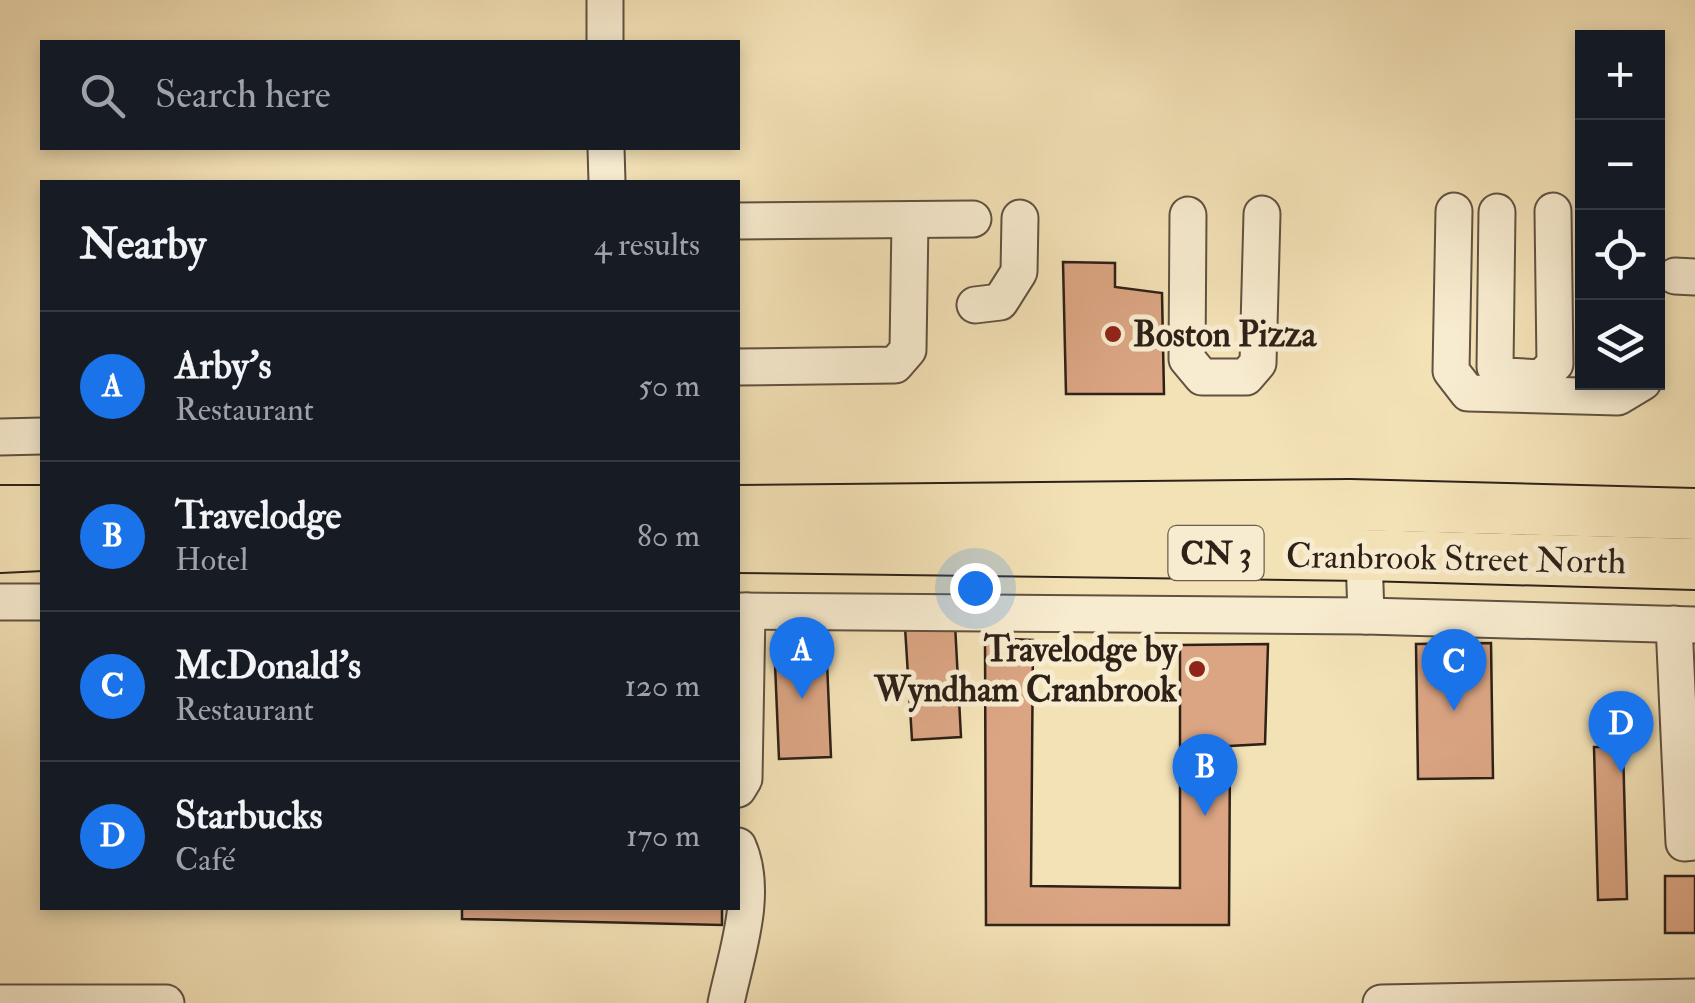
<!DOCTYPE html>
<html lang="en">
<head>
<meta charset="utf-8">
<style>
	:root { --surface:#171b24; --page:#20242c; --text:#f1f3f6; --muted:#9ea1a6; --line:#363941; --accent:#1a73e8 }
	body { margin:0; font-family:"IM FELL Double Pica",serif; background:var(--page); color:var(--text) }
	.controls { position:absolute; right:30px; top:30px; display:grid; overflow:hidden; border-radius:0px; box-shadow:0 5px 15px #0003 }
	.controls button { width:90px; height:90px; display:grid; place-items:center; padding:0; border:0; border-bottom:2px solid var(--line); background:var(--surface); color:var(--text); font:50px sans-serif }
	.you { position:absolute; left:975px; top:588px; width:35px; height:35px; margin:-25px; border:8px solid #fff; border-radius:50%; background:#1a73e8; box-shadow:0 0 0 15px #1a73e833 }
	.badge { display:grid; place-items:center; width:65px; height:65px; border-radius:50%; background:var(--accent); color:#fff; font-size:32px; font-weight:700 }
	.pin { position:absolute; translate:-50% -82px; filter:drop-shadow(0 2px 5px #0008) }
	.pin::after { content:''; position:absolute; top:52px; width:35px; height:30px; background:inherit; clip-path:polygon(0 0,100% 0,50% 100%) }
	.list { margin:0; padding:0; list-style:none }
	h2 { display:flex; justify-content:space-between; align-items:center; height:130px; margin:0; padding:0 40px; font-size:42px }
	h2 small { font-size:32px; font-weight:400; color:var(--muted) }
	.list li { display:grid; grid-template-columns:65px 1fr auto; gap:30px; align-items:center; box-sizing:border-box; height:150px; padding:0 40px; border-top:2px solid var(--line) }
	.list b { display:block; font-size:38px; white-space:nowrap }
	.list p { margin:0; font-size:32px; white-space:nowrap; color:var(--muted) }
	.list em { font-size:32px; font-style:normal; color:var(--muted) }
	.icon { flex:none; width:55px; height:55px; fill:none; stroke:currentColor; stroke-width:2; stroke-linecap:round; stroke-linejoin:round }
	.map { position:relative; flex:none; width:1695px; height:1003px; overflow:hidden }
	.search { position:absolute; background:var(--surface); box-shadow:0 5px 15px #0003; left:40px; top:40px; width:700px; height:110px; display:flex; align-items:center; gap:25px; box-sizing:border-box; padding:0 35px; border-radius:0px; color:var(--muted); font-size:38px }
	.panel { position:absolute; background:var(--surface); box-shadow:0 5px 15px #0003; left:40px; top:180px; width:700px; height:730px; border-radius:0px }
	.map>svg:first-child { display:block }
</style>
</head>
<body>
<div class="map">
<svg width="1695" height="1003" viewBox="0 0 1695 1003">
	<rect width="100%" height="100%" fill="#f4e2b7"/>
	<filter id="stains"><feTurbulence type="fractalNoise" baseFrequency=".002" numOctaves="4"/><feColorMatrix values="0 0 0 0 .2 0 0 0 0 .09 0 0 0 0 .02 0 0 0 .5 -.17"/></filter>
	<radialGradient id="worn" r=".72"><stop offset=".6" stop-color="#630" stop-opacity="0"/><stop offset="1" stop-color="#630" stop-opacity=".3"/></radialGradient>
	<g fill="#dba583" stroke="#2e2118" stroke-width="2.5">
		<polygon points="1063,262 1115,263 1115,287 1162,293 1164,394 1066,394"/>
		<polygon points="955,624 961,737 912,740 905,627"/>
		<polygon points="826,638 831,757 779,759 774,640"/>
		<polygon points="985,638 1033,640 1031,886 1180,888 1180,645 1268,644 1265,744 1230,746 1229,925 986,925"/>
		<polygon points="1491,643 1493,778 1418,779 1416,644"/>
		<polygon points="1594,747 1623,747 1627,899 1598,900"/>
		<rect x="1665" y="876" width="30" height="57"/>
		<polygon points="462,908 722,908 722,925 462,919"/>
	</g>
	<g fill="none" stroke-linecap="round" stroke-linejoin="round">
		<g stroke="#605140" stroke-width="39">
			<g id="minor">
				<polyline points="605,0 605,42"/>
				<polyline points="606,148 607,182"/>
				<polyline points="1454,211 1451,371 1468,393 1618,397 1643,382"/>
				<polyline points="1497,212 1495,367 1506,376 1541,378 1555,364 1553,211"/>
				<polyline points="1188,215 1187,359 1202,377 1246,377 1258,363 1262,214"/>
				<polyline points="738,221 973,219"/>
				<polyline points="1675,276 1695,277"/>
				<polyline points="975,305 1000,302 1019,272 1020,218"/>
				<polyline points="738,367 895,365 908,350 910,221"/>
				<polyline points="0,437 42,436"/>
				<polyline points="1364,555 1366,616"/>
				<polyline points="0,602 42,602"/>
				<polyline points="738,611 1366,616 1695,625"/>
				<polyline points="1674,624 1684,843 1695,842"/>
				<polyline points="738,789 744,779 747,611"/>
				<polyline points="0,1003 166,1003"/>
				<path d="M726 1003C736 955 759 893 738 846"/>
				<polyline points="1381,1003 1695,997"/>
			</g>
		</g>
		<g stroke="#2e2118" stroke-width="54">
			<g id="highway">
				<polyline points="0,511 42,511"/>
				<polyline points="738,511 1350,505 1695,514"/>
				<polyline points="0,547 42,545"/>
				<polyline points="738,547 1364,555 1695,564"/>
			</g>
		</g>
		<use href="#minor" stroke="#f8ecd0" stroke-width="35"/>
		<use href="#highway" stroke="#f4e2b7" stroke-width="50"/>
	</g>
	<g fill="#8f2418" stroke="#f8ecd0" stroke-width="4">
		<circle cx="1113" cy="334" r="10"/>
		<circle cx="1197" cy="669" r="10"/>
	</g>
	<g text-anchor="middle" stroke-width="10" stroke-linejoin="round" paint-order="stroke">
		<rect fill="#f8ecd0" stroke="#6b5e4f" stroke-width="2.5" x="1168.5" y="526" width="95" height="54" rx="8"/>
		<g font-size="32" font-weight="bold" fill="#2e2118">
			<text x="1216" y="564">CN 3</text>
		</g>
		<g font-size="35" font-weight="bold" fill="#2e2118" stroke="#f8ecd0" text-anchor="start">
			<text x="1133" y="346">Boston Pizza</text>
			<text x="1177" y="661" text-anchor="end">Travelodge by<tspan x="1177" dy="40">Wyndham Cranbrook</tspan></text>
		</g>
		<g font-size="35" fill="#2e2118" stroke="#f8ecd0">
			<text transform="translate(1456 558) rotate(1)" y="12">Cranbrook Street North</text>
		</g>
	</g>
	<rect width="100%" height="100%" filter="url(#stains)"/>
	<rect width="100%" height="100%" fill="url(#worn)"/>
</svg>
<div class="controls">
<button>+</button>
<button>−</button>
<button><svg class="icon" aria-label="locate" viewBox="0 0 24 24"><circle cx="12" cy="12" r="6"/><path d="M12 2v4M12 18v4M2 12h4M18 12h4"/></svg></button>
<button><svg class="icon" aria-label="layers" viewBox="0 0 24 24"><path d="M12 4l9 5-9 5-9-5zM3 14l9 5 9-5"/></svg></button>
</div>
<div class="you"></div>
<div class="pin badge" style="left:802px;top:699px">A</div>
<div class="pin badge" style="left:1205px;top:816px">B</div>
<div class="pin badge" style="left:1454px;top:711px">C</div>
<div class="pin badge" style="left:1621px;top:773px">D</div>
<div class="search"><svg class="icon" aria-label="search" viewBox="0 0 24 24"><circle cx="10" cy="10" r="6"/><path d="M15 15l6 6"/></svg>Search here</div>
<section class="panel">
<h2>Nearby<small>4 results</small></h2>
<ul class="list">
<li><span class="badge">A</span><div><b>Arby's</b><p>Restaurant</p></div><em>50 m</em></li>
<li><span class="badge">B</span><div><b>Travelodge</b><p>Hotel</p></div><em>80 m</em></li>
<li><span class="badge">C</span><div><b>McDonald's</b><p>Restaurant</p></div><em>120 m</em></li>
<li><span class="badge">D</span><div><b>Starbucks</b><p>Café</p></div><em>170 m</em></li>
</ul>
</section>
</div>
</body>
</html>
